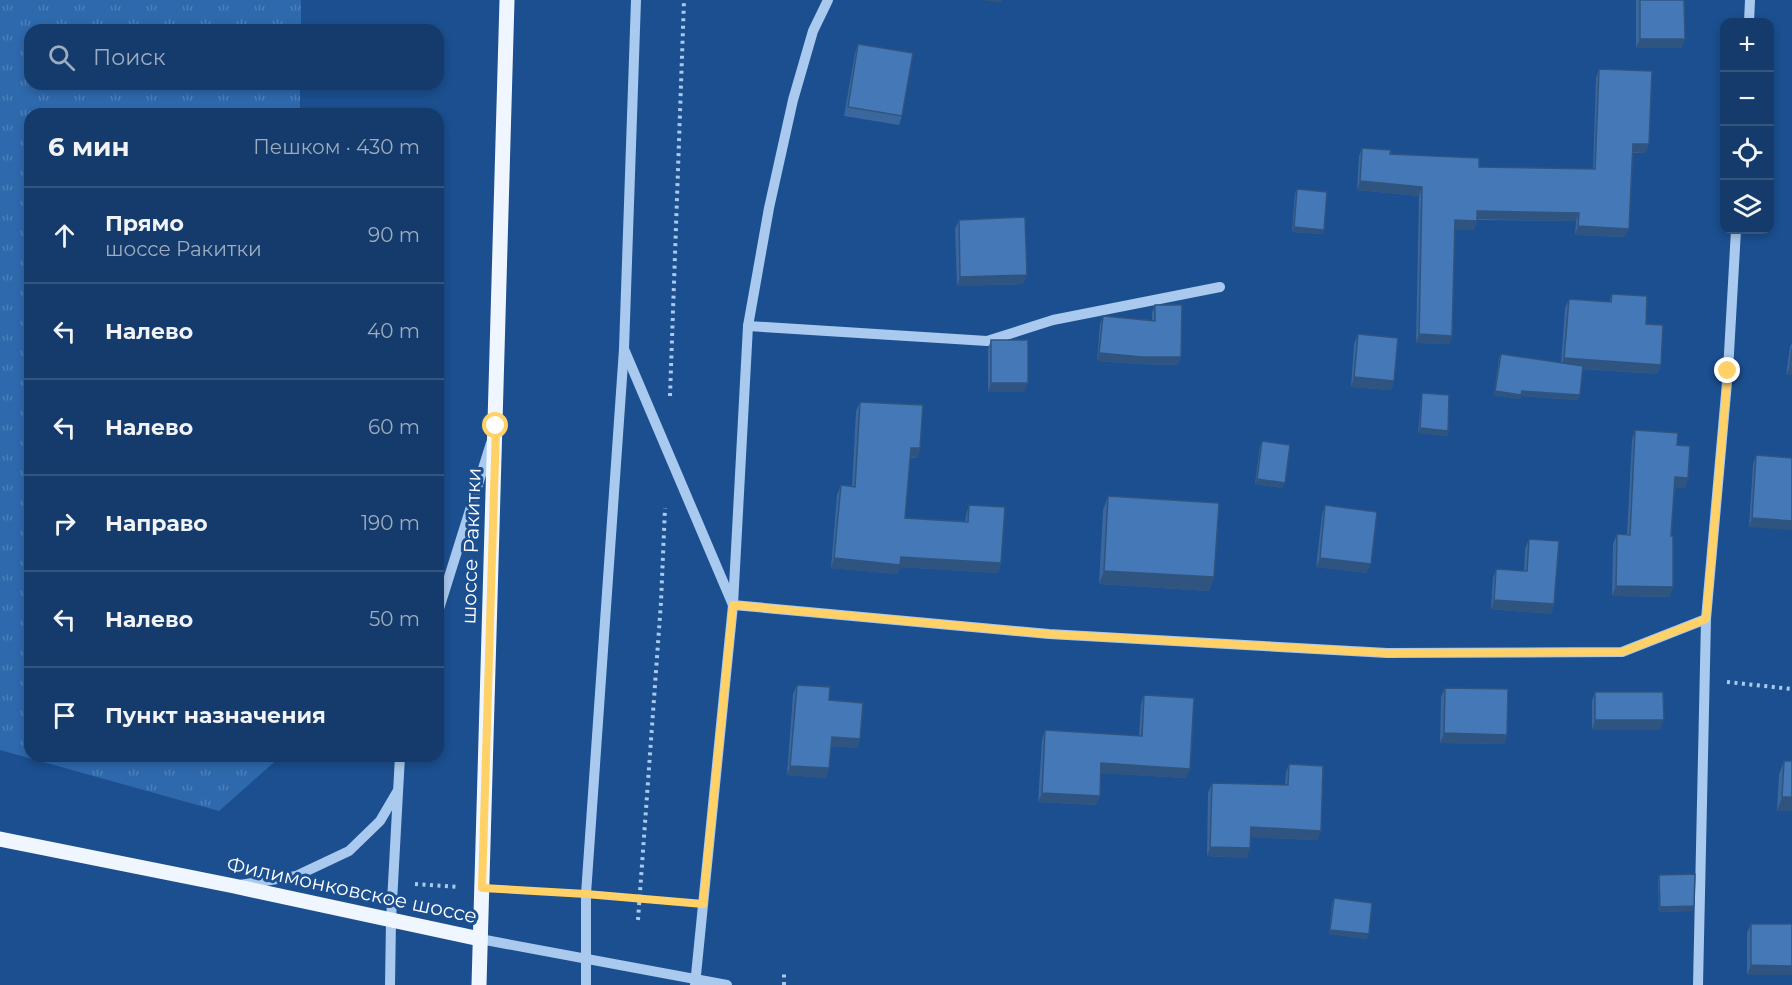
<!DOCTYPE html>
<html lang="ru">
<head>
<meta charset="utf-8">
<style>
	:root { --surface:#143b6b; --page:#214673; --text:#f1f3f6; --muted:#9dadc1; --line:#33557e }
	body { margin:0; font-family:Montserrat,sans-serif; background:var(--page); color:var(--text) }
	.controls { position:absolute; right:18px; top:18px; display:grid; overflow:hidden; border-radius:12px; box-shadow:0 3px 9px #0003 }
	.controls button { width:54px; height:54px; display:grid; place-items:center; padding:0; border:0; border-bottom:2px solid var(--line); background:var(--surface); color:var(--text); font:30px sans-serif }
	.stop { position:absolute; width:18px; height:18px; margin:-14px; border:4px solid #ffd166; border-radius:50%; background:#fff }
	.stop.end { background:#ffd166; border-color:#fff; box-shadow:0 2px 6px #0008 }
	.list { margin:0; padding:0; list-style:none }
	h2 { display:flex; justify-content:space-between; align-items:center; height:78px; margin:0; padding:0 24px; font-size:26px }
	h2 small { font-size:20px; font-weight:400; color:var(--muted) }
	.list li { display:grid; grid-template-columns:39px 1fr auto; gap:18px; align-items:center; box-sizing:border-box; height:96px; padding:0 24px; border-top:2px solid var(--line) }
	.list b { display:block; font-size:22px; white-space:nowrap }
	.list p { margin:0; font-size:20px; white-space:nowrap; color:var(--muted) }
	.list em { font-size:20px; font-style:normal; color:var(--muted) }
	.icon { flex:none; width:33px; height:33px; fill:none; stroke:currentColor; stroke-width:2; stroke-linecap:round; stroke-linejoin:round }
	.map { position:relative; flex:none; width:1792px; height:985px; overflow:hidden }
	.search { position:absolute; background:var(--surface); box-shadow:0 3px 9px #0003; left:24px; top:24px; width:420px; height:66px; display:flex; align-items:center; gap:15px; box-sizing:border-box; padding:0 21px; border-radius:18px; color:var(--muted); font-size:22px }
	.panel { position:absolute; background:var(--surface); box-shadow:0 3px 9px #0003; left:24px; top:108px; width:420px; height:654px; border-radius:18px }
	.map>svg:first-child { display:block }
</style>
</head>
<body>
<div class="map">
<svg width="1792" height="985" viewBox="0 0 1792 985">
	<defs>
		<pattern id="grass-tufts" width="24" height="20" patternUnits="userSpaceOnUse" patternTransform="scale(1.5)"><rect width="24" height="20" fill="#2e69ad"/><path d="M3 7l-1-3M5 7V3M7 7l1-3M15 17l-1-3M17 17v-4M19 17l1-3" fill="none" stroke="#4d80b9"/></pattern>
	</defs>
	<rect width="100%" height="100%" fill="#1b4f8f"/>
	<polygon fill="url(#grass-tufts)" points="0,0 301,0 301,30 30,30 30,84 300,84 300,114 30,114 30,756 281,756 219,811 0,750"/>
	<g fill="none" stroke-linecap="round" stroke-linejoin="round">
		<g stroke="#a9c9ee" stroke-width="4" stroke-dasharray="3 4.5" stroke-linecap="butt">
			<polyline points="670,396 684,0"/>
			<polyline points="1727,682 1792,689"/>
			<polyline points="415,884 459,887"/>
			<polyline points="505,890 564,893"/>
			<polyline points="607,896 680,902"/>
			<polyline points="638,920 661,602 665,508"/>
			<polyline points="784,985 784,974"/>
		</g>
		<g stroke="#a9c9ee" stroke-width="10">
			<polyline points="1749,22 1750,0"/>
			<polyline points="748,326 987,341 1053,320 1220,287"/>
			<polyline points="624,349 733,605 1049,634 1387,653 1622,652 1706,619"/>
			<polyline points="438,612 491,443"/>
			<polyline points="240,885 296,876 349,851 380,821 397,792"/>
			<polyline points="480,939 727,985"/>
			<polyline points="390,985 391,920 400,756"/>
			<polyline points="586,985 586,894 624,349 636,0"/>
			<polyline points="695,985 733,605 748,326 769,208 793,100 813,31 828,0"/>
			<polyline points="1698,985 1706,619 1728,371 1736,230"/>
		</g>
		<g stroke="#f0f6ff" stroke-width="15">
			<polyline points="0,839 234,886 480,939"/>
			<polyline points="479,985 507,0"/>
		</g>
	</g>
	<g fill="#3a679d">
		<polygon points="1636,0 1684,0 1685,39 1681,48 1636,48"/>
		<polygon points="858,44 902,116 899,125 844,116 855,53"/>
		<polygon points="1599,69 1646,153 1633,153 1625,237 1575,235 1576,221 1477,220 1474,230 1455,229 1452,336 1449,344 1416,343 1419,196 1357,190 1359,156 1362,148 1390,154 1479,167 1593,169 1596,78"/>
		<polygon points="1297,189 1323,234 1292,232 1295,194"/>
		<polygon points="959,220 1027,275 1023,284 957,286 955,229"/>
		<polygon points="1612,294 1646,324 1661,365 1657,374 1582,369 1578,400 1521,396 1520,399 1494,395 1499,358 1501,354 1561,363 1565,308 1569,299 1609,302"/>
		<polygon points="1155,305 1178,365 1139,364 1097,361 1100,324 1103,316 1152,320 1152,313"/>
		<polygon points="1358,334 1394,381 1391,390 1351,387 1354,344"/>
		<polygon points="991,340 1024,392 988,392 988,349"/>
		<polygon points="1792,343 1792,375 1786,375 1790,347"/>
		<polygon points="1422,393 1448,431 1447,436 1418,433 1421,398"/>
		<polygon points="860,402 920,448 917,458 910,458 905,518 965,521 966,515 969,505 1001,563 998,573 900,567 897,574 831,568 837,495 841,485 852,486 856,411"/>
		<polygon points="1635,430 1677,445 1688,478 1685,488 1675,487 1671,536 1673,587 1669,597 1612,596 1613,544 1617,534 1627,535 1632,440"/>
		<polygon points="1262,441 1283,488 1255,484 1260,446"/>
		<polygon points="1756,455 1792,458 1749,527 1753,464"/>
		<polygon points="1108,496 1214,577 1209,591 1099,584 1103,510"/>
		<polygon points="1325,505 1367,573 1316,567 1322,515"/>
		<polygon points="1529,539 1554,604 1551,614 1491,609 1493,578 1496,569 1524,571 1525,549"/>
		<polygon points="797,685 829,700 860,739 857,748 831,746 826,778 787,775 793,694"/>
		<polygon points="1445,688 1507,735 1504,744 1440,743 1441,697"/>
		<polygon points="1595,692 1660,730 1592,730 1592,701"/>
		<polygon points="1144,695 1186,778 1101,773 1096,805 1038,802 1042,740 1045,730 1139,736 1141,704"/>
		<polygon points="1784,761 1792,761 1792,811 1777,811 1779,774"/>
		<polygon points="1289,764 1321,831 1317,840 1250,837 1247,858 1207,856 1208,793 1212,783 1285,785 1286,773"/>
		<polygon points="1659,875 1694,906 1692,911 1659,912 1658,880"/>
		<polygon points="1334,898 1367,939 1329,934 1332,903"/>
		<polygon points="1751,924 1792,924 1747,975 1747,933"/>
	</g>
	<g fill="#305480">
		<polygon points="982,0 1002,0 1001,3"/>
		<polygon points="1640,39 1685,39 1681,48 1636,48"/>
		<polygon points="1633,144 1649,144 1646,153 1630,152"/>
		<polygon points="1360,181 1422,187 1419,196 1357,190"/>
		<polygon points="1477,211 1579,213 1576,221 1474,219"/>
		<polygon points="1455,220 1477,221 1474,230 1452,229"/>
		<polygon points="1578,226 1629,229 1625,237 1575,235"/>
		<polygon points="1294,227 1324,230 1323,234 1292,232"/>
		<polygon points="1027,275 1023,284 957,286 960,277"/>
		<polygon points="1419,334 1452,336 1449,344 1416,343"/>
		<polygon points="1099,353 1181,357 1178,365 1139,364 1097,361"/>
		<polygon points="1564,358 1661,365 1657,374 1561,367"/>
		<polygon points="1790,366 1792,366 1792,375 1786,375"/>
		<polygon points="1354,377 1394,381 1391,390 1351,387"/>
		<polygon points="991,383 1028,383 1024,392 988,392"/>
		<polygon points="1495,391 1522,391 1580,395 1578,400 1521,396 1520,399 1494,395"/>
		<polygon points="1420,428 1448,431 1447,436 1418,433"/>
		<polygon points="911,448 920,448 917,458 907,457"/>
		<polygon points="1675,477 1688,478 1685,488 1672,487"/>
		<polygon points="1257,479 1285,483 1283,488 1255,484"/>
		<polygon points="1752,518 1792,521 1792,530 1749,527"/>
		<polygon points="901,557 1001,563 998,573 900,567 897,574 831,568 834,558"/>
		<polygon points="1320,558 1371,564 1367,573 1316,567"/>
		<polygon points="1104,571 1214,577 1209,591 1099,584"/>
		<polygon points="1616,586 1673,587 1669,597 1612,596"/>
		<polygon points="1494,600 1554,604 1551,614 1491,609"/>
		<polygon points="1595,720 1664,720 1660,730 1592,730"/>
		<polygon points="1444,733 1507,735 1504,744 1440,743"/>
		<polygon points="832,737 860,739 857,748 828,746"/>
		<polygon points="1101,763 1190,769 1186,778 1098,773"/>
		<polygon points="790,766 829,768 826,778 787,775"/>
		<polygon points="1042,793 1100,796 1096,805 1038,802"/>
		<polygon points="1782,797 1792,797 1792,811 1777,811"/>
		<polygon points="1251,827 1321,831 1317,840 1247,837"/>
		<polygon points="1210,847 1250,848 1247,858 1207,856"/>
		<polygon points="1694,906 1692,911 1659,912 1660,907"/>
		<polygon points="1330,930 1369,934 1367,939 1329,934"/>
		<polygon points="1751,965 1792,966 1792,975 1747,975"/>
	</g>
	<g fill="#4478b7" stroke="#305480" stroke-width="1.5">
		<polygon points="1640,0 1684,0 1685,39 1640,39"/>
		<polygon points="858,44 913,53 902,116 848,107"/>
		<polygon points="1599,69 1652,71 1649,144 1633,144 1629,229 1578,226 1579,213 1477,211 1477,221 1455,220 1452,336 1419,334 1422,187 1360,181 1362,148 1391,150 1390,154 1479,158 1479,167 1595,169"/>
		<polygon points="1297,189 1327,192 1324,230 1294,227"/>
		<polygon points="1025,217 1027,275 960,277 959,220"/>
		<polygon points="1612,294 1647,296 1646,324 1663,325 1661,365 1564,358 1569,299 1611,302"/>
		<polygon points="1155,305 1182,305 1181,357 1142,357 1099,353 1103,316 1155,321"/>
		<polygon points="1358,334 1398,338 1394,381 1354,377"/>
		<rect x="991" y="340" width="37" height="43"/>
		<polygon points="1792,348 1792,366 1790,366"/>
		<polygon points="1501,354 1583,366 1580,395 1522,391 1521,395 1495,391"/>
		<polygon points="1422,393 1449,395 1448,431 1420,428"/>
		<polygon points="860,402 923,405 920,448 911,448 905,518 968,522 969,505 1005,507 1001,563 901,557 900,565 834,558 841,485 855,487"/>
		<polygon points="1635,430 1678,433 1677,445 1690,446 1688,478 1675,477 1671,536 1673,536 1673,587 1616,586 1617,534 1630,535"/>
		<polygon points="1262,441 1290,445 1285,483 1257,479"/>
		<polygon points="1756,455 1792,458 1792,521 1752,518"/>
		<polygon points="1108,496 1219,503 1214,577 1104,571"/>
		<polygon points="1325,505 1377,512 1371,564 1320,558"/>
		<polygon points="1529,539 1559,541 1554,604 1494,600 1496,569 1527,571"/>
		<polygon points="797,685 830,687 829,700 863,703 860,739 832,737 829,768 790,766"/>
		<polygon points="1445,688 1508,689 1507,735 1444,733"/>
		<polygon points="1595,692 1663,692 1664,720 1595,720"/>
		<polygon points="1144,695 1194,698 1190,769 1101,763 1100,796 1042,793 1045,730 1142,736"/>
		<polygon points="1784,761 1792,761 1792,797 1782,797"/>
		<polygon points="1289,764 1323,766 1321,831 1251,827 1250,848 1210,847 1212,783 1288,785"/>
		<polygon points="1695,874 1694,906 1660,907 1659,875"/>
		<polygon points="1334,898 1372,903 1369,934 1330,930"/>
		<polygon points="1751,924 1792,924 1792,966 1751,965"/>
	</g>
	<g fill="none" stroke-linecap="round" stroke-linejoin="round">
		<polyline stroke="#ffd166" stroke-width="8" points="496,426 482,888 586,894 703,904 733,605 1048,634 1387,653 1622,652 1706,619 1728,371"/>
	</g>
	<g text-anchor="middle" stroke-width="6" stroke-linejoin="round" paint-order="stroke">
		<g font-size="20" fill="#fff" stroke="#1b4f8f">
			<text transform="translate(471 546) rotate(-88)" y="7">шоссе Ракитки</text>
			<text transform="translate(352 890) rotate(12)" y="7">Филимонковское шоссе</text>
		</g>
	</g>
</svg>
<div class="controls">
<button>+</button>
<button>−</button>
<button><svg class="icon" aria-label="locate" viewBox="0 0 24 24"><circle cx="12" cy="12" r="6"/><path d="M12 2v4M12 18v4M2 12h4M18 12h4"/></svg></button>
<button><svg class="icon" aria-label="layers" viewBox="0 0 24 24"><path d="M12 4l9 5-9 5-9-5zM3 14l9 5 9-5"/></svg></button>
</div>
<div class="stop" style="left:496px;top:426px"></div>
<div class="stop end" style="left:1728px;top:371px"></div>
<div class="search"><svg class="icon" aria-label="search" viewBox="0 0 24 24"><circle cx="10" cy="10" r="6"/><path d="M15 15l6 6"/></svg>Поиск</div>
<section class="panel">
<h2>6 мин<small>Пешком · 430 m</small></h2>
<ul class="list">
<li><svg class="icon" aria-label="ahead" viewBox="0 0 24 24"><path d="M12 20V5M6 11l6-6 6 6"/></svg><div><b>Прямо</b><p>шоссе Ракитки</p></div><em>90 m</em></li>
<li><svg class="icon" aria-label="left" viewBox="0 0 24 24"><path d="M17 20v-9H6M10 6l-5 5 5 5"/></svg><div><b>Налево</b></div><em>40 m</em></li>
<li><svg class="icon" aria-label="left" viewBox="0 0 24 24"><path d="M17 20v-9H6M10 6l-5 5 5 5"/></svg><div><b>Налево</b></div><em>60 m</em></li>
<li><svg class="icon" aria-label="right" viewBox="0 0 24 24"><path d="M7 20v-9h11M14 6l5 5-5 5"/></svg><div><b>Направо</b></div><em>190 m</em></li>
<li><svg class="icon" aria-label="left" viewBox="0 0 24 24"><path d="M17 20v-9H6M10 6l-5 5 5 5"/></svg><div><b>Налево</b></div><em>50 m</em></li>
<li><svg class="icon" aria-label="arrive" viewBox="0 0 24 24"><path d="M6 21V4h12l-3 4 3 4H6"/></svg><div><b>Пункт назначения</b></div></li>
</ul>
</section>
</div>
</body>
</html>
